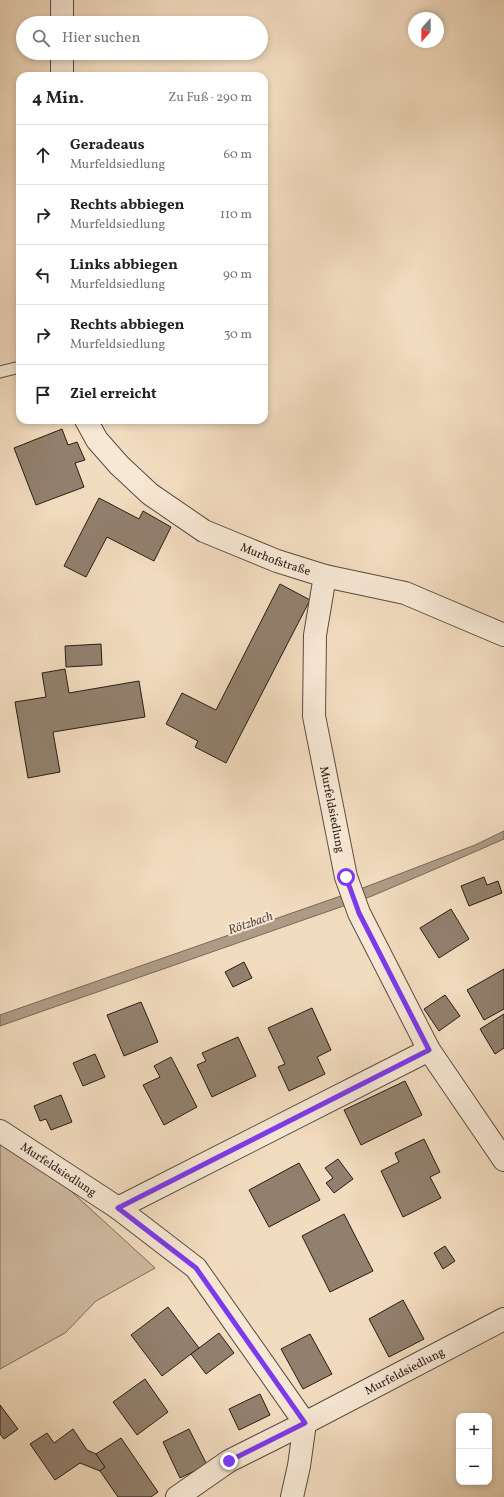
<!DOCTYPE html>
<html lang="de">
<head>
<meta charset="utf-8">
<style>
	:root { --surface:#fff; --page:#f6f6f6; --text:#222; --muted:#767676; --line:#e0e0e0 }
	body { margin:0; font-family:Vollkorn,serif; background:var(--page); color:var(--text) }
	.controls { position:absolute; right:12px; bottom:12px; display:grid; overflow:hidden; border-radius:8px; box-shadow:0 2px 6px #0003 }
	.controls button { width:36px; height:36px; display:grid; place-items:center; padding:0; border:0; border-bottom:1px solid var(--line); background:var(--surface); color:var(--text); font:20px sans-serif }
	.compass { position:absolute; left:408px; top:12px; width:36px; height:36px; border-radius:50%; background:var(--surface); box-shadow:0 2px 6px #0003; rotate:201deg }
	.stop { position:absolute; width:12px; height:12px; margin:-9px; border:3px solid #7c3aed; border-radius:50%; background:#fff }
	.stop.end { background:#7c3aed; border-color:#fff; box-shadow:0 1px 4px #0008 }
	.list { margin:0; padding:0; list-style:none }
	h2 { display:flex; justify-content:space-between; align-items:center; height:52px; margin:0; padding:0 16px; font-size:17px }
	h2 small { font-size:13px; font-weight:400; color:var(--muted) }
	.list li { display:grid; grid-template-columns:26px 1fr auto; gap:12px; align-items:center; box-sizing:border-box; height:60px; padding:0 16px; border-top:1px solid var(--line) }
	.list b { display:block; font-size:15px; white-space:nowrap }
	.list p { margin:0; font-size:13px; white-space:nowrap; color:var(--muted) }
	.list em { font-size:13px; font-style:normal; color:var(--muted) }
	.icon { flex:none; width:22px; height:22px; fill:none; stroke:currentColor; stroke-width:2; stroke-linecap:round; stroke-linejoin:round }
	.map { position:relative; flex:none; width:504px; height:1497px; overflow:hidden }
	.search { position:absolute; background:var(--surface); box-shadow:0 2px 6px #0003; left:16px; top:16px; width:252px; height:44px; display:flex; align-items:center; gap:10px; box-sizing:border-box; padding:0 14px; border-radius:22px; color:var(--muted); font-size:15px }
	.panel { position:absolute; background:var(--surface); box-shadow:0 2px 6px #0003; left:16px; top:72px; width:252px; height:352px; border-radius:12px }
	.map>svg:first-child { display:block }
</style>
</head>
<body>
<div class="map">
<svg width="504" height="1497" viewBox="0 0 504 1497">
	<rect width="100%" height="100%" fill="#f2dcbf"/>
	<filter id="stains"><feTurbulence type="fractalNoise" baseFrequency=".005" numOctaves="4"/><feColorMatrix values="0 0 0 0 .2 0 0 0 0 .09 0 0 0 0 .02 0 0 0 .5 -.17"/></filter>
	<radialGradient id="worn" r=".72"><stop offset=".6" stop-color="#630" stop-opacity="0"/><stop offset="1" stop-color="#630" stop-opacity=".3"/></radialGradient>
	<polygon fill="#d0bba2" stroke="#7c6c5c" points="0,1142 49,1171 155,1268 96,1301 65,1333 0,1369"/>
	<polygon fill="#ae9b86" stroke="#796859" points="504,831 504,839 440,867 372,896 0,1026 0,1015 355,891 475,845"/>
	<g fill="#92806e" stroke="#291c16">
		<polygon points="62,429 68,445 77,442 85,460 75,463 84,487 36,505 14,448"/>
		<polygon points="99,498 139,519 143,511 171,527 154,561 107,537 86,577 64,566"/>
		<polygon points="280,584 310,600 226,763 195,747 198,741 166,724 182,693 216,710"/>
		<polygon points="101,644 102,665 66,667 65,646"/>
		<polygon points="65,669 69,693 139,681 145,717 53,732 60,772 28,778 15,702 46,697 42,673"/>
		<polygon points="484,877 487,885 498,881 502,893 469,906 461,886"/>
		<polygon points="451,909 469,939 439,958 420,928"/>
		<polygon points="244,962 252,978 233,987 225,972"/>
		<polygon points="504,969 504,1009 484,1020 467,990"/>
		<polygon points="445,995 460,1016 439,1031 424,1009"/>
		<polygon points="141,1002 158,1042 124,1056 107,1015"/>
		<polygon points="312,1008 331,1050 317,1057 325,1074 289,1091 278,1067 285,1064 268,1028"/>
		<polygon points="504,1014 504,1048 495,1054 480,1029"/>
		<polygon points="238,1037 256,1076 212,1097 197,1065 206,1061 202,1053"/>
		<polygon points="95,1054 105,1077 83,1086 73,1063"/>
		<polygon points="171,1057 197,1107 164,1125 143,1085 160,1077 154,1066"/>
		<polygon points="405,1081 422,1115 361,1145 344,1110"/>
		<polygon points="61,1095 72,1122 51,1130 46,1119 40,1121 34,1106"/>
		<polygon points="424,1139 440,1172 430,1177 441,1198 403,1217 381,1171 399,1162 395,1153"/>
		<polygon points="338,1159 353,1179 334,1193 326,1183 333,1178 325,1168"/>
		<polygon points="299,1163 320,1200 269,1227 249,1190"/>
		<polygon points="344,1214 373,1271 330,1292 302,1236"/>
		<polygon points="445,1246 455,1261 443,1269 434,1253"/>
		<polygon points="403,1300 424,1339 389,1357 369,1319"/>
		<polygon points="168,1307 199,1348 162,1376 131,1335"/>
		<polygon points="219,1333 234,1353 206,1374 191,1354"/>
		<polygon points="310,1334 332,1374 303,1389 281,1349"/>
		<polygon points="145,1379 168,1412 137,1435 113,1402"/>
		<polygon points="260,1394 270,1415 239,1430 229,1409"/>
		<polygon points="0,1405 18,1429 4,1439 0,1434"/>
		<polygon points="73,1429 87,1450 96,1454 105,1467 100,1471 80,1463 55,1480 30,1444 47,1433 54,1443"/>
		<polygon points="189,1429 207,1465 180,1478 163,1442"/>
		<polygon points="121,1438 158,1492 151,1497 118,1497 100,1471 105,1467 96,1454"/>
	</g>
	<g fill="none" stroke-linecap="round" stroke-linejoin="round">
		<g stroke="#5b4c40" stroke-width="13">
			<polyline id="lane" points="0,372 20,367"/>
		</g>
		<g stroke="#5b4c40" stroke-width="24">
			<g id="street">
				<polyline points="62,0 62,23"/>
				<polyline points="62,76 62,53"/>
				<path id="s1" d="M86 420 97 440 119 465 150 494 204 531 277 561 325 576 405 593 504 635"/>
				<path id="s2" d="M325 576 315 635 314 716 346 877 359 913 429 1050 504 1160"/>
				<path id="s3" d="M0 1131 118 1208 196 1268 305 1423 504 1319"/>
				<polyline points="118,1208 429,1050"/>
				<polyline points="177,1497 229,1461 305,1423"/>
				<polyline points="292,1497 299,1466 305,1423"/>
			</g>
		</g>
		<use href="#lane" stroke="#f7e8d5" stroke-width="11"/>
		<use href="#street" stroke="#f7e8d5" stroke-width="22"/>
	</g>
	<g fill="none" stroke-linecap="round" stroke-linejoin="round">
		<polyline stroke="#7c3aed" stroke-width="5" points="229,1461 305,1423 196,1268 118,1208 429,1050 359,913 346,877"/>
	</g>
	<g text-anchor="middle" stroke-width="4" stroke-linejoin="round" paint-order="stroke">
		<g font-size="12" fill="#291c16" stroke="#f7e8d5">
			<text dy="4" stroke="none"><textPath href="#s1" startOffset="241">Murhofstraße</textPath></text>
			<text dy="4" stroke="none"><textPath href="#s2" startOffset="236">Murfeldsiedlung</textPath></text>
			<text dy="4" stroke="none"><textPath href="#s3" startOffset="70">Murfeldsiedlung</textPath></text>
			<text dy="4" stroke="none"><textPath href="#s3" startOffset="541">Murfeldsiedlung</textPath></text>
		</g>
		<g font-size="13" font-style="italic" fill="#5e4f43" stroke="#f7e8d5">
			<text transform="translate(250 922) rotate(-19)" y="5">Rötzbach</text>
		</g>
	</g>
	<rect width="100%" height="100%" filter="url(#stains)"/>
	<rect width="100%" height="100%" fill="url(#worn)"/>
</svg>
<div class="controls">
<button>+</button>
<button>−</button>
</div>
<svg class="compass" viewBox="-18 -18 36 36"><path d="M0-13l5 13h-10z" fill="#e53935"/><path d="M0 13l5-13h-10z" fill="#767676"/></svg>
<div class="stop" style="left:346px;top:877px"></div>
<div class="stop end" style="left:229px;top:1461px"></div>
<div class="search"><svg class="icon" aria-label="search" viewBox="0 0 24 24"><circle cx="10" cy="10" r="6"/><path d="M15 15l6 6"/></svg>Hier suchen</div>
<section class="panel">
<h2>4 Min.<small>Zu Fuß · 290 m</small></h2>
<ul class="list">
<li><svg class="icon" aria-label="ahead" viewBox="0 0 24 24"><path d="M12 20V5M6 11l6-6 6 6"/></svg><div><b>Geradeaus</b><p>Murfeldsiedlung</p></div><em>60 m</em></li>
<li><svg class="icon" aria-label="right" viewBox="0 0 24 24"><path d="M7 20v-9h11M14 6l5 5-5 5"/></svg><div><b>Rechts abbiegen</b><p>Murfeldsiedlung</p></div><em>110 m</em></li>
<li><svg class="icon" aria-label="left" viewBox="0 0 24 24"><path d="M17 20v-9H6M10 6l-5 5 5 5"/></svg><div><b>Links abbiegen</b><p>Murfeldsiedlung</p></div><em>90 m</em></li>
<li><svg class="icon" aria-label="right" viewBox="0 0 24 24"><path d="M7 20v-9h11M14 6l5 5-5 5"/></svg><div><b>Rechts abbiegen</b><p>Murfeldsiedlung</p></div><em>30 m</em></li>
<li><svg class="icon" aria-label="arrive" viewBox="0 0 24 24"><path d="M6 21V4h12l-3 4 3 4H6"/></svg><div><b>Ziel erreicht</b></div></li>
</ul>
</section>
</div>
</body>
</html>
